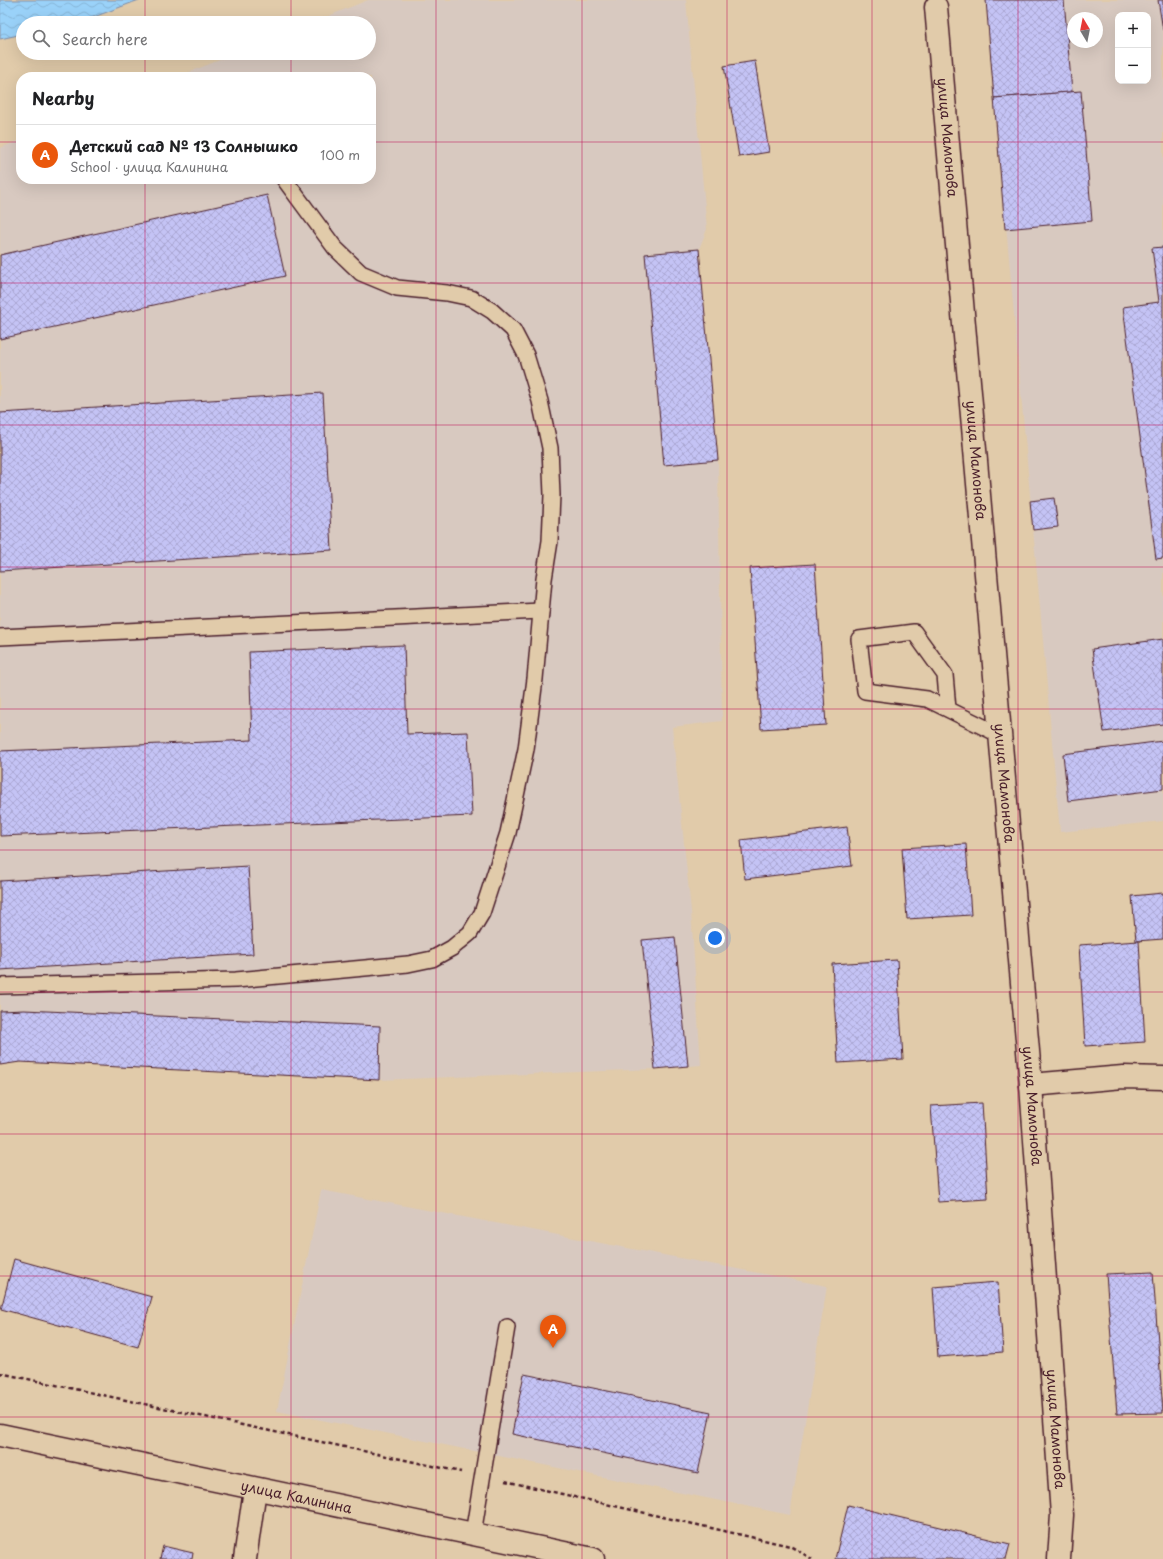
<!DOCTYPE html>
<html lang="en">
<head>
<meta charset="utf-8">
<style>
	:root { --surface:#fff; --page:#f2f2f2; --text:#202124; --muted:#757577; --line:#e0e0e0; --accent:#ea580c }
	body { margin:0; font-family:"Playpen Sans",sans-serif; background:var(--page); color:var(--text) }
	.controls { position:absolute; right:12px; top:12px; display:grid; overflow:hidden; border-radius:8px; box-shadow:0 4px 16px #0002 }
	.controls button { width:36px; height:36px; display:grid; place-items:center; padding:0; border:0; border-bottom:1px solid var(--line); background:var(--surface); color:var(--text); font:20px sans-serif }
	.compass { position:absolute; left:1067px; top:12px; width:36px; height:36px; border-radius:50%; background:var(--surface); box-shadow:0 4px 16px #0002; rotate:350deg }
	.you { position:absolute; left:715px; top:938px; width:14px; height:14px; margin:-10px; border:3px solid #fff; border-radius:50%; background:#1a73e8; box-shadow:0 0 0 6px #1a73e833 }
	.badge { display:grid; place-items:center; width:26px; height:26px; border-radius:50%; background:var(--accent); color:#fff; font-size:13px; font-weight:700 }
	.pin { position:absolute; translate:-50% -33px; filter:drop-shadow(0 1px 2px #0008) }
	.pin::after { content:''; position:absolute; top:21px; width:14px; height:12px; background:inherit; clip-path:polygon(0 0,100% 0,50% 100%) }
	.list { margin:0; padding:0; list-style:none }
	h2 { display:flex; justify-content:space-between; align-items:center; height:52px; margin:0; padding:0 16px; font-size:17px }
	h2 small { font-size:13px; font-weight:400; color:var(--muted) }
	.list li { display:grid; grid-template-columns:26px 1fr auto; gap:12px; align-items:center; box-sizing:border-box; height:60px; padding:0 16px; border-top:1px solid var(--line) }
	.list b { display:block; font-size:15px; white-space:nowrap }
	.list p { margin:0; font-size:13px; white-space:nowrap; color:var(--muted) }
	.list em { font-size:13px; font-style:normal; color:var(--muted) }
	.icon { flex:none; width:22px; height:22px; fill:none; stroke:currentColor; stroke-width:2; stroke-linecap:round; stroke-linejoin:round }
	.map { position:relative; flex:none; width:1163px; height:1559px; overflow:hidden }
	.search { position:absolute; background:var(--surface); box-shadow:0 4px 16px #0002; left:16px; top:16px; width:360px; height:44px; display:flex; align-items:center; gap:10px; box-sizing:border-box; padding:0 14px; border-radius:22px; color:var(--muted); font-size:15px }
	.panel { position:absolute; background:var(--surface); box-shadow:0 4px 16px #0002; left:16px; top:72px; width:360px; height:112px; border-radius:16px }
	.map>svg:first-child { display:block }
</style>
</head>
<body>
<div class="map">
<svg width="1163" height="1559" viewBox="0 0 1163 1559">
	<defs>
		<pattern id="water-waves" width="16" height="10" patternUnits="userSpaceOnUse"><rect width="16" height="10" fill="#9ad2f9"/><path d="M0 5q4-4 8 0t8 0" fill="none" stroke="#86b4d6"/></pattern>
		<pattern id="building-cross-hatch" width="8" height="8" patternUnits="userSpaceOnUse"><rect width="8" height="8" fill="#c4c3f5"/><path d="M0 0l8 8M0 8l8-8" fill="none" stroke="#aaa7d2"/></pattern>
	</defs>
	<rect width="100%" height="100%" fill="#e1cbaa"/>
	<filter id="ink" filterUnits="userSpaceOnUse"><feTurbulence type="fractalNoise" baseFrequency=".025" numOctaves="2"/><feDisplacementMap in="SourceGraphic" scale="8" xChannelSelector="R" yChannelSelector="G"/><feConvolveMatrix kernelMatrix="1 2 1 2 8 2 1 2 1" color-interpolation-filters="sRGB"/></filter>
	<g filter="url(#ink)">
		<g fill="#d8c9c0" fill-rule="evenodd">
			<polygon points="368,0 686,0 707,229 699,249 718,460 722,721 672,727 691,911 701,1065 655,1069 379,1080 20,1062 0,1065 0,148 21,140 21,179 371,179 371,77 177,77 237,53 369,53 369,23 311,23"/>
			<path d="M986 0H1163V821L1060 832ZM1118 15H1148V81H1118ZM1073 18H1097V42H1073Z"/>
			<polygon points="321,1190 827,1286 790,1515 277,1411"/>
		</g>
		<polygon fill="url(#water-waves)" stroke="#7a8aa7" points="0,0 139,0 78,23 23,23 23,34 0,39"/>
		<g fill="url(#building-cross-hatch)" stroke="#4a1f2b">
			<polygon points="986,0 1064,0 1072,92 994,98"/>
			<polygon points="1158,0 1163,0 1163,30"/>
			<polygon points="755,61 769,152 739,157 724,66"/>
			<polygon points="1081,91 1092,221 1005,229 994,98"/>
			<polygon points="267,195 285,276 0,339 0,255"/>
			<polygon points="1163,247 1163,558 1156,559 1123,307 1159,302 1152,248"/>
			<polygon points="699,249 718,460 664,465 645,254"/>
			<polygon points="323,393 332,550 0,571 0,413"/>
			<polygon points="1054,498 1058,527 1033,530 1030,501"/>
			<polygon points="815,564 826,725 761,729 750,568"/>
			<polygon points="1163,639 1163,724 1104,732 1092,649"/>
			<polygon points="404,645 407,734 468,732 472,816 0,836 0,751 252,740 249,652"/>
			<polygon points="1163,741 1163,789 1068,801 1063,754"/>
			<polygon points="847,827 852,866 745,879 741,840"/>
			<polygon points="966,844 971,915 907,919 902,848"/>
			<polygon points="248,866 253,954 0,970 0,881"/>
			<polygon points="1163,893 1163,939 1136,941 1132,896"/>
			<polygon points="675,937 688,1066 655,1069 642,940"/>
			<polygon points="1139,941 1145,1042 1085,1046 1079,945"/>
			<polygon points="897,960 903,1059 838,1063 832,964"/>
			<polygon points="24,1010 380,1026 379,1080 20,1062 0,1065 0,1011"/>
			<polygon points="982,1103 988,1199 938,1202 931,1106"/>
			<polygon points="14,1259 152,1297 138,1347 1,1309"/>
			<polygon points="1153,1272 1163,1413 1117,1414 1106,1274"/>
			<polygon points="998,1282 1003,1352 938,1357 933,1287"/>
			<polygon points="524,1374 711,1412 698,1473 512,1434"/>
			<polygon points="848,1505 1010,1544 1006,1559 835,1559"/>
			<polygon points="163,1546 193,1553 192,1559 160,1559"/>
		</g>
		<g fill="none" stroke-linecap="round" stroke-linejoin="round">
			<g stroke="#4a1f2b" stroke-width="18">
				<g id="lane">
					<polyline points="0,637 541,611"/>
					<polyline points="948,709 945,675 914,632 859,639 865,691 927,699 1000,735"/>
					<polyline points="0,986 236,980 408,964 432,959 452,948 470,933 482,913 508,833 526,749 535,679 544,579 550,541 552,495 550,448 540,401 526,355 513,330 492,311 471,298 447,293 397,288 361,273 335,248 284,179"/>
					<polyline points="473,1534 507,1327"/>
				</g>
			</g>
			<g stroke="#4a1f2b" stroke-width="25">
				<g id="street">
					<path id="s1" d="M936 7 1031 1085 1062 1515 1059 1559"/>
					<polyline points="1031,1085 1123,1077 1163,1078"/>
					<polyline points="245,1559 255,1489"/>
				</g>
			</g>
			<g stroke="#4a1f2b" stroke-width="25">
				<g id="secondary">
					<path id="s2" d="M0 1435 593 1559"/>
				</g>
			</g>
			<g stroke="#4a1f2b" stroke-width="2.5" stroke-dasharray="4 3" stroke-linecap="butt">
				<polyline points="0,1373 461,1472"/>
				<polyline points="505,1481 790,1546 812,1559"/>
			</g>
			<use href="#lane" stroke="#e1cbaa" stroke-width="15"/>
			<use href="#street" stroke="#e1cbaa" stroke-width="22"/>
			<use href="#secondary" stroke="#e1cbaa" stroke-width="22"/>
		</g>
	</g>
	<path fill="none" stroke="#c2185b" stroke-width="1" stroke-opacity="0.55" d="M145 0V23M291 0V23M436 0V1559M582 0V1559M727 0V1559M872 0V1559M1018 0V1559M145 53V77M291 53V77M0 142H21M371 142H1163M145 179V1559M291 179V1559M0 283H1163M0 425H1163M0 567H1163M0 709H1163M0 850H1163M0 992H1163M0 1134H1163M0 1276H1163M0 1417H1163"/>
	<g text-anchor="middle" stroke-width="3.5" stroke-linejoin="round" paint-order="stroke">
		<g font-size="14" fill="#4a1f2b" stroke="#e1cbaa">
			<text dy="5" stroke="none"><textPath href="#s1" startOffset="131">улица Мамонова</textPath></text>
			<text dy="5" stroke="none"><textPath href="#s1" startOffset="455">улица Мамонова</textPath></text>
			<text dy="5" stroke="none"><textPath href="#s1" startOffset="779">улица Мамонова</textPath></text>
			<text dy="5" stroke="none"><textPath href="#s1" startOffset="1103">улица Мамонова</textPath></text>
			<text dy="5" stroke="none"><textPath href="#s1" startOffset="1427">улица Мамонова</textPath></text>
			<text dy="5" stroke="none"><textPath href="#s2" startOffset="303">улица Калинина</textPath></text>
		</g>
	</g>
</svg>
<div class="controls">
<button>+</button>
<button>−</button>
</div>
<svg class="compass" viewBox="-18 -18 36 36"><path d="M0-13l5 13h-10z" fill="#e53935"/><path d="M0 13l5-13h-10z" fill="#757577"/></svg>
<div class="you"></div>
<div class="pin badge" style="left:553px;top:1348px">A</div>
<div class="search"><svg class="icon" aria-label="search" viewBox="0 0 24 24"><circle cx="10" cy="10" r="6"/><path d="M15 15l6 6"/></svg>Search here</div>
<section class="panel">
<h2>Nearby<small></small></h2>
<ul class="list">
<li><span class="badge">A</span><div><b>Детский сад № 13 Солнышко</b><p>School · улица Калинина</p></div><em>100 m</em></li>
</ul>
</section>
</div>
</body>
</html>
